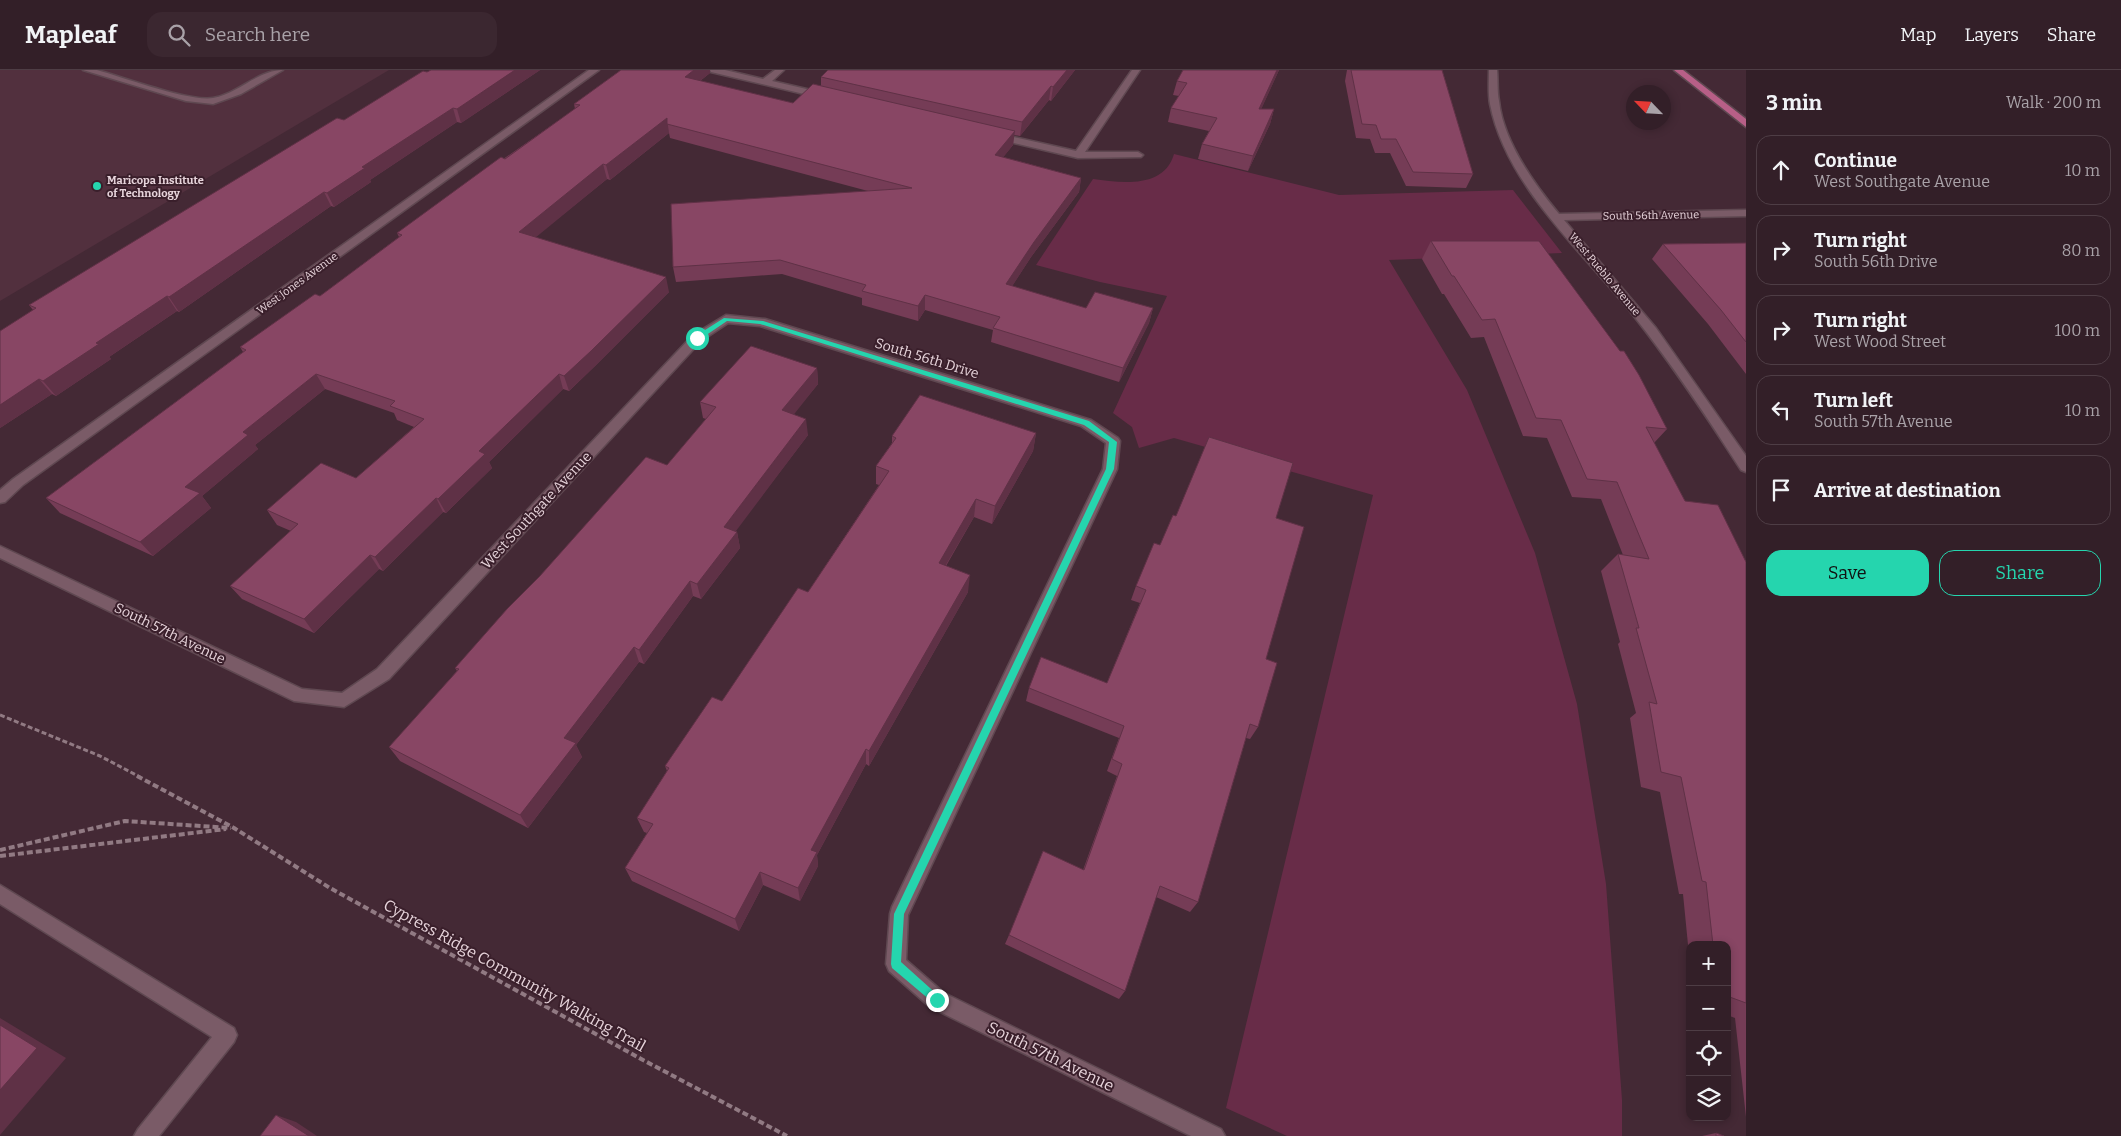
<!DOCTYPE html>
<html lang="en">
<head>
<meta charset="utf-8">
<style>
	:root { --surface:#331f28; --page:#3b2730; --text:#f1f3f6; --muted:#a9a2a8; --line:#4e3d45; --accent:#25d5ae }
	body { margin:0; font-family:Bitter,serif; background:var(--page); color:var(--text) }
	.controls { position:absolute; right:15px; bottom:15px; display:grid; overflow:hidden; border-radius:10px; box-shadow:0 2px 8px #0003 }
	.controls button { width:45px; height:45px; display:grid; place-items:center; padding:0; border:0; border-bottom:1px solid var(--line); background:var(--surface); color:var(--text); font:25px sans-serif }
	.compass { position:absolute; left:1626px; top:15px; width:45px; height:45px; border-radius:50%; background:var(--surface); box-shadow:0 2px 8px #0003; rotate:295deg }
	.stop { position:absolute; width:15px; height:15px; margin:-11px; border:4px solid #25d5ae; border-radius:50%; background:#fff }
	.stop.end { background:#25d5ae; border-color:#fff; box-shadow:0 1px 5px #0008 }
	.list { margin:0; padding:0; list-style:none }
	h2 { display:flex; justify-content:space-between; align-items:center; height:65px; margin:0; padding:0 20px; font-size:21px }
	h2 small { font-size:16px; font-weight:400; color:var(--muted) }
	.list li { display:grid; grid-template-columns:32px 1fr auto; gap:15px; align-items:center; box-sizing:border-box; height:70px; margin:0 10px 10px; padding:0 10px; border:1px solid var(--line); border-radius:15px }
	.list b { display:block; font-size:19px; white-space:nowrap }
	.list p { margin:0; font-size:16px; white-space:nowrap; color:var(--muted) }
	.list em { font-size:16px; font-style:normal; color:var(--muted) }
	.actions { display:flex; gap:10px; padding:15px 20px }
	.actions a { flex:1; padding:11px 0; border:1px solid var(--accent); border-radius:15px; text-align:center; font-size:18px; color:var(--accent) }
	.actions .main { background:var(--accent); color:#111 }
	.icon { flex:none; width:28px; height:28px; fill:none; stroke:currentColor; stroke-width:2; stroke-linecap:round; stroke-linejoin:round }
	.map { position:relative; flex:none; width:1746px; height:1066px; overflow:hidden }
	header { display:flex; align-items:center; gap:30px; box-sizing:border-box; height:70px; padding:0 25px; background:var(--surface); border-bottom:1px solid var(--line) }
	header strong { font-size:24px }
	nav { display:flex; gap:28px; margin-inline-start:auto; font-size:18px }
	.search { width:350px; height:45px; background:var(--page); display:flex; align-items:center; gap:12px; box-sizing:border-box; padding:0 18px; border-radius:15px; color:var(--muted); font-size:19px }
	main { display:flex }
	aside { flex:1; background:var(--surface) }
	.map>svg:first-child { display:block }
</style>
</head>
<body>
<header>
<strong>Mapleaf</strong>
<div class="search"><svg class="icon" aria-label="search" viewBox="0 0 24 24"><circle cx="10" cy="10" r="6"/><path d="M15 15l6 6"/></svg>Search here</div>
<nav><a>Map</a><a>Layers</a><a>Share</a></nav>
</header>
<main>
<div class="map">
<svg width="1746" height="1066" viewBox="0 0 1746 1066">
	<rect width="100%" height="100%" fill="#442935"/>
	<polygon fill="#52303e" points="0,0 389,0 0,231"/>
	<path fill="#682c48" d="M1174 84 1339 125 1513 120 1562 183 1389 190 1467 320 1535 483 1577 634 1606 814 1622 1030V1066H1287L1226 1038 1373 425 1174 368 1139 378 1132 357 1113 343 1167 226 1100 212 1036 195 1093 109C1121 113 1164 119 1174 84Z"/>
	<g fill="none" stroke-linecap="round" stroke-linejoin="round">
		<g stroke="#5f4851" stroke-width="3">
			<g id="minor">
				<path d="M83 0H97C122 7 190 32 213 28 238 24 258 0 283 0L241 24 213 34 186 31Z"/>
				<polygon points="589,0 599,0 23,415 5,432 0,433 0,420 13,409"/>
				<polygon points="710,0 725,0 763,9 775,0 784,0 772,11 828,24 830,26 825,29 711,2"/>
				<polygon points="1132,0 1140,0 1085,82 1138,82 1143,85 1141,87 1078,88 993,68 991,66 996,63 1076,81"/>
				<path d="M1489 0H1497C1498 10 1497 21 1499 31 1503 71 1534 114 1559 144L1746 140V146L1564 150 1656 258 1746 386V402L1741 400C1707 347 1672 294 1633 245 1583 182 1506 116 1490 34 1488 23 1489 11 1489 0Z"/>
				<polygon points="726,245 765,249 1091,350 1118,368 1120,371 1117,399 908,845 906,890 944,923 1221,1059 1225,1066 1191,1066 930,937 889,901 886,894 890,844 892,837 1103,399 1106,373 1081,356 760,256 728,253 701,271 389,609 344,637 294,631 0,488 0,476 302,619 342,623 377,599 693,265"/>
				<polygon points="0,815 234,958 237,965 234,972 159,1066 134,1066 138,1059 212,967 0,834"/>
			</g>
		</g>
		<g stroke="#5f4851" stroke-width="3">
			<polygon id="major" points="1674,0 1683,0 1746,49 1746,57"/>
		</g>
		<polyline stroke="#917a83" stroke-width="3" stroke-dasharray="5 2.5" stroke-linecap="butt" points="0,645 100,686 140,707"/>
		<g stroke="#917a83" stroke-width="4" stroke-dasharray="6 3" stroke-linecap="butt">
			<polyline points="137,706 234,758 330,818 643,990 787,1066"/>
			<polyline points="0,780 125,751 231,758"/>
			<polyline points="0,786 226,759"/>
		</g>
		<use href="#minor" fill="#7a5b67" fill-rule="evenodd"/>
		<use href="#major" fill="#b75f87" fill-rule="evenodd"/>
	</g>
	<g fill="#753c56">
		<polygon points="540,0 461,53 457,52 370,110 371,112 334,137 331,136 179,242 177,241 109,287 111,289 56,326 52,324 0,358 33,240 29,235 427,2"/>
		<polygon points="621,0 710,0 710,3 700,11 793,33 821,16 821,7 828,0 1075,0 1051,31 1049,30 1020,66 1014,65 1013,75 1003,87 1081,108 1079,122 1031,187 1012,216 1086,238 1153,238 1149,253 1119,312 991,272 993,260 925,240 918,251 862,235 862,228 782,204 676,212 673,197 868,121 670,68 669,63 610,110 607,109 535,167 669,222 595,296 569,321 563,319 489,392 492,398 446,443 443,442 383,501 379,499 314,563 242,529 230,516 291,461 277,455 267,440 356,408 414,357 397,350 394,343 325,319 255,375 258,379 202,426 211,438 153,486 60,443 46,428 243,282 240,277 320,226 399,167 397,163 575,39 574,34"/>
		<polygon points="1183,0 1279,0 1261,39 1274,39 1270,54 1248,101 1198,89 1202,74 1209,61 1168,52 1171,38 1179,26 1173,25 1177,11"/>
		<polygon points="1347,0 1442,0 1473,104 1466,118 1406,116 1390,83 1375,83 1370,69 1356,68 1345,11"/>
		<polygon points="1431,171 1667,359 1654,373 1685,431 1746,492 1746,1047 1735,948 1727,945 1727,875 1690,875 1690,895 1683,824 1679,824 1660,722 1641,717 1630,648 1636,643 1618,574 1620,572 1601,501 1618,484 1623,485 1601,429 1572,427 1547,368 1523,366 1484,267 1471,268 1444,224 1442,224 1422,189"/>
		<polygon points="1746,173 1746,304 1708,254 1652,189 1663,174"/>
		<polygon points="817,298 818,314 793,344 808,365 735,461 737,462 740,478 701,529 693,526 644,594 639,592 576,675 582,687 528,758 400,691 389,677 457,601 455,598 667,395 706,349 703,348 700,332"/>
		<polygon points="1036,363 1033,381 992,454 974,447 946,496 968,522 869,696 866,694 817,785 818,796 800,831 763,815 739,861 632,811 625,798 647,763 644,762 637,748 667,701 665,696 722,631 808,522 879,415 876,414 876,396 892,373 892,366"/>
		<polygon points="1176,446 1276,448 1266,589 1258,657 1250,669 1246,668 1198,832 1190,842 1156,827 1125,921 1119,929 1005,874 1009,865 1083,800 1117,706 1107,701 1119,668 1026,631 1029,618 1107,613 1140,533 1131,530 1136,516 1160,475"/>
		<polygon points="1716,1063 1724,1066 1702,1066"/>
	</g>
	<g fill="#5f3146">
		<polygon points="515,0 540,0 461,53 457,39"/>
		<polygon points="694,0 710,0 710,3 687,21 685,7"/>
		<polygon points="1067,0 1075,0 1051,31 1053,17"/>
		<polygon points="1277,0 1279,0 1255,53 1259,39"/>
		<polygon points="1051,16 1049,30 1020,66 1022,52"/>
		<polygon points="453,38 457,52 370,110 371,112 334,137 327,123 362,97"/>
		<polygon points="1274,39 1270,54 1248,101 1253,86"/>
		<polygon points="667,48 669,63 610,110 606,95"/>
		<polygon points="1015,61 1013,75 994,99 995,85"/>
		<polygon points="603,94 607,109 524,177 519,162"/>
		<polygon points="1081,108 1079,122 1031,187 1004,229 1006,214 1034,172"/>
		<polygon points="324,122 331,136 179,242 169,227"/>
		<polygon points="666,207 669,222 595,296 569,321 564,306"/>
		<polygon points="925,225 925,240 918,251 918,236"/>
		<polygon points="167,226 177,241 109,287 111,289 56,326 43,311 96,273"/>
		<polygon points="1153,238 1149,253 1119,312 1123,298"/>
		<polygon points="817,298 818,314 784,357 782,340"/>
		<polygon points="316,304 325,319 255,375 258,379 202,426 211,438 153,486 140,472 185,417 243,362"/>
		<polygon points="559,304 563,319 489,392 492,398 446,443 438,429 479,381"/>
		<polygon points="39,309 52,324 0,358 0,335"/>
		<polygon points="806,349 808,365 727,473 724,457"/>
		<polygon points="1036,363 1033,381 992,454 995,436"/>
		<polygon points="436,428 443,442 383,501 375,487"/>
		<polygon points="976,429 974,447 937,510 939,493"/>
		<polygon points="737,462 740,478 701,529 697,514"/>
		<polygon points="370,485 379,499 314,563 304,549"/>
		<polygon points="970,505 968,522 869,696 869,681"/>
		<polygon points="690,511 693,526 644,594 639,580"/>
		<polygon points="634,577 639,592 576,675 582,687 528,758 520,745 564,668"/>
		<polygon points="866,679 866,694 817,785 818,796 800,831 798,818 811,780"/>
		<polygon points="760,802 763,815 739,861 735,849"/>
		<polygon points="0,948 66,988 0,1065"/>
		<polygon points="276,1045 296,1052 317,1066 309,1066"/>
	</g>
	<g fill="#884664" stroke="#5f3146">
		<polygon points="431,0 515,0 457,39 453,38 362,97 365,98 327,123 324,122 169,227 167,226 96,273 99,274 43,311 39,309 0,335 0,261 36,238 29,235 337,48 344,50 423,1 427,2"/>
		<polygon points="621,0 694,0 685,7 793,33 813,14 1015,61 995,85 1081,108 1034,172 1006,214 1086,238 1095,222 1153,238 1123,298 993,258 1000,247 925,225 918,236 862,221 866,215 780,190 673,197 671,134 912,118 667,54 667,48 606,95 603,94 519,162 666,207 591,281 564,306 559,304 479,381 485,384 438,429 436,428 375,487 370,485 304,549 230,516 298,454 267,440 321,393 356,408 424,349 390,336 395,331 316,304 243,362 248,365 185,417 200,423 140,472 46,428 246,280 240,277 315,224 320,226 402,165 397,163 501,87 505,89 580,35 574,34"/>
		<polygon points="828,0 1067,0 1053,17 1051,16 1022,52 821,7"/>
		<polygon points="1183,0 1277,0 1259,39 1274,39 1253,86 1202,74 1217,48 1171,38 1187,13 1177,11"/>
		<polygon points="1351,0 1442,0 1473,104 1413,102 1396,69 1381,69 1376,55 1362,54"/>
		<polygon points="1431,171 1539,171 1620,281 1624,281 1639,305 1667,359 1646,357 1685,431 1718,435 1746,492 1746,933 1727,926 1727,875 1713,875 1706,812 1702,811 1681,707 1661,702 1649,632 1657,634 1636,558 1639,558 1618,484 1649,489 1617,412 1587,409 1561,350 1536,348 1495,249 1482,250 1454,206 1452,206"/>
		<polygon points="1746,173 1746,272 1721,240 1663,174"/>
		<polygon points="751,276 817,298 782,340 806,349 724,457 737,462 697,514 690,511 639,580 634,577 564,668 576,673 520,745 389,677 459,599 455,598 507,539 539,507 646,387 667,395 716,337 700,332"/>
		<polygon points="920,325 1036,363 995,436 976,429 939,493 970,505 869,681 866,679 811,780 817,782 798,818 760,802 735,849 625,798 653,754 637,748 669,698 665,696 712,627 722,631 798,518 808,522 889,401 876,396 896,368 892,366"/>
		<polygon points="1209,367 1293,393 1276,448 1304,457 1266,589 1277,593 1258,657 1250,654 1198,832 1160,816 1125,921 1009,865 1043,781 1084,800 1122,694 1112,689 1124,656 1029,618 1041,587 1107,613 1146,520 1136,516 1154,473 1160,475 1173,445 1176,446"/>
		<polygon points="0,955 37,978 0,1020"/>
		<polygon points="276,1045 309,1066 260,1066"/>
		<polygon points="1716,1063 1724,1066 1716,1066"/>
	</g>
	<polygon fill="#25d5ae" points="724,248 763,251 1089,351 1117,372 1114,399 904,844 901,892 940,927 942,930 940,934 937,936 892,898 891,894 894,844 1106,399 1109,372 1084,355 760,254 727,251 699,270 694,270 694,267"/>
	<circle fill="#25d5ae" stroke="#3a1f2b" stroke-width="2" cx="97" cy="116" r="5"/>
	<g text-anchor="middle" stroke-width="4" stroke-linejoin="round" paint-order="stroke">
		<g font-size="11" font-weight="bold" fill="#e7d4db" stroke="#3a1f2b" text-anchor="start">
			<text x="107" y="114">Maricopa Institute<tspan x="107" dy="13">of Technology</tspan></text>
		</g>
		<g font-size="11" fill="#e7d4db" stroke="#3a1f2b">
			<text transform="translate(1651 145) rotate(-1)" y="4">South 56th Avenue</text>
			<text transform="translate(1605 204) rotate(50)" y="4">West Pueblo Avenue</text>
			<text transform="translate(297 213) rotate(-36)" y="4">West Jones Avenue</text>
		</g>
		<g font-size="14" fill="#e7d4db" stroke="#3a1f2b">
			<text transform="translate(927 288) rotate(17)" y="5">South 56th Drive</text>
			<text transform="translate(536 440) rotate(-47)" y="5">West Southgate Avenue</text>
			<text transform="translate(170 563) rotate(26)" y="5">South 57th Avenue</text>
		</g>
		<g font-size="16" fill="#e7d4db" stroke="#3a1f2b">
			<text transform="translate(515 905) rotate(29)" y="6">Cypress Ridge Community Walking Trail</text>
			<text transform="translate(1051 986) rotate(26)" y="6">South 57th Avenue</text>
		</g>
	</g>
</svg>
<div class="controls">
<button>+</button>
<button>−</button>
<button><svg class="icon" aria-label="locate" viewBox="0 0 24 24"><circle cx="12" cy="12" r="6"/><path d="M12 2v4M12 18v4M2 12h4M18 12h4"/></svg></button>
<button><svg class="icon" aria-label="layers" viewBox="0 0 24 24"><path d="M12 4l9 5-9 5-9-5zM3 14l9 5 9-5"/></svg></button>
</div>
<svg class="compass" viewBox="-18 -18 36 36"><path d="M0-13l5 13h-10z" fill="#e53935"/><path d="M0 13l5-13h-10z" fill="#a9a2a8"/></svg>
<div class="stop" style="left:697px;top:268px"></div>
<div class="stop end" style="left:937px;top:930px"></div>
</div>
<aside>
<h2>3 min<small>Walk · 200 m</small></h2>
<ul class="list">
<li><svg class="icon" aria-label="ahead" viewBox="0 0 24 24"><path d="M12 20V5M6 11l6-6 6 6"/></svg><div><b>Continue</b><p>West Southgate Avenue</p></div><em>10 m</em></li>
<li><svg class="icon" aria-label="right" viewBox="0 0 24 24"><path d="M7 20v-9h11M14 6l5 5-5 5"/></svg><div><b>Turn right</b><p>South 56th Drive</p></div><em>80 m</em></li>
<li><svg class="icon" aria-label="right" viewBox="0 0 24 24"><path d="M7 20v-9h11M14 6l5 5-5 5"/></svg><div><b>Turn right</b><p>West Wood Street</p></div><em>100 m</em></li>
<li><svg class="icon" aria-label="left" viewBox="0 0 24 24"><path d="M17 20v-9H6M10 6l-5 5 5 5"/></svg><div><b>Turn left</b><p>South 57th Avenue</p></div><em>10 m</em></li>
<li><svg class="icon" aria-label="arrive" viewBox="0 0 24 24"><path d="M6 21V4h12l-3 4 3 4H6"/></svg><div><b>Arrive at destination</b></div></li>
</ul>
<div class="actions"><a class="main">Save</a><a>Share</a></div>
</aside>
</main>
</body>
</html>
